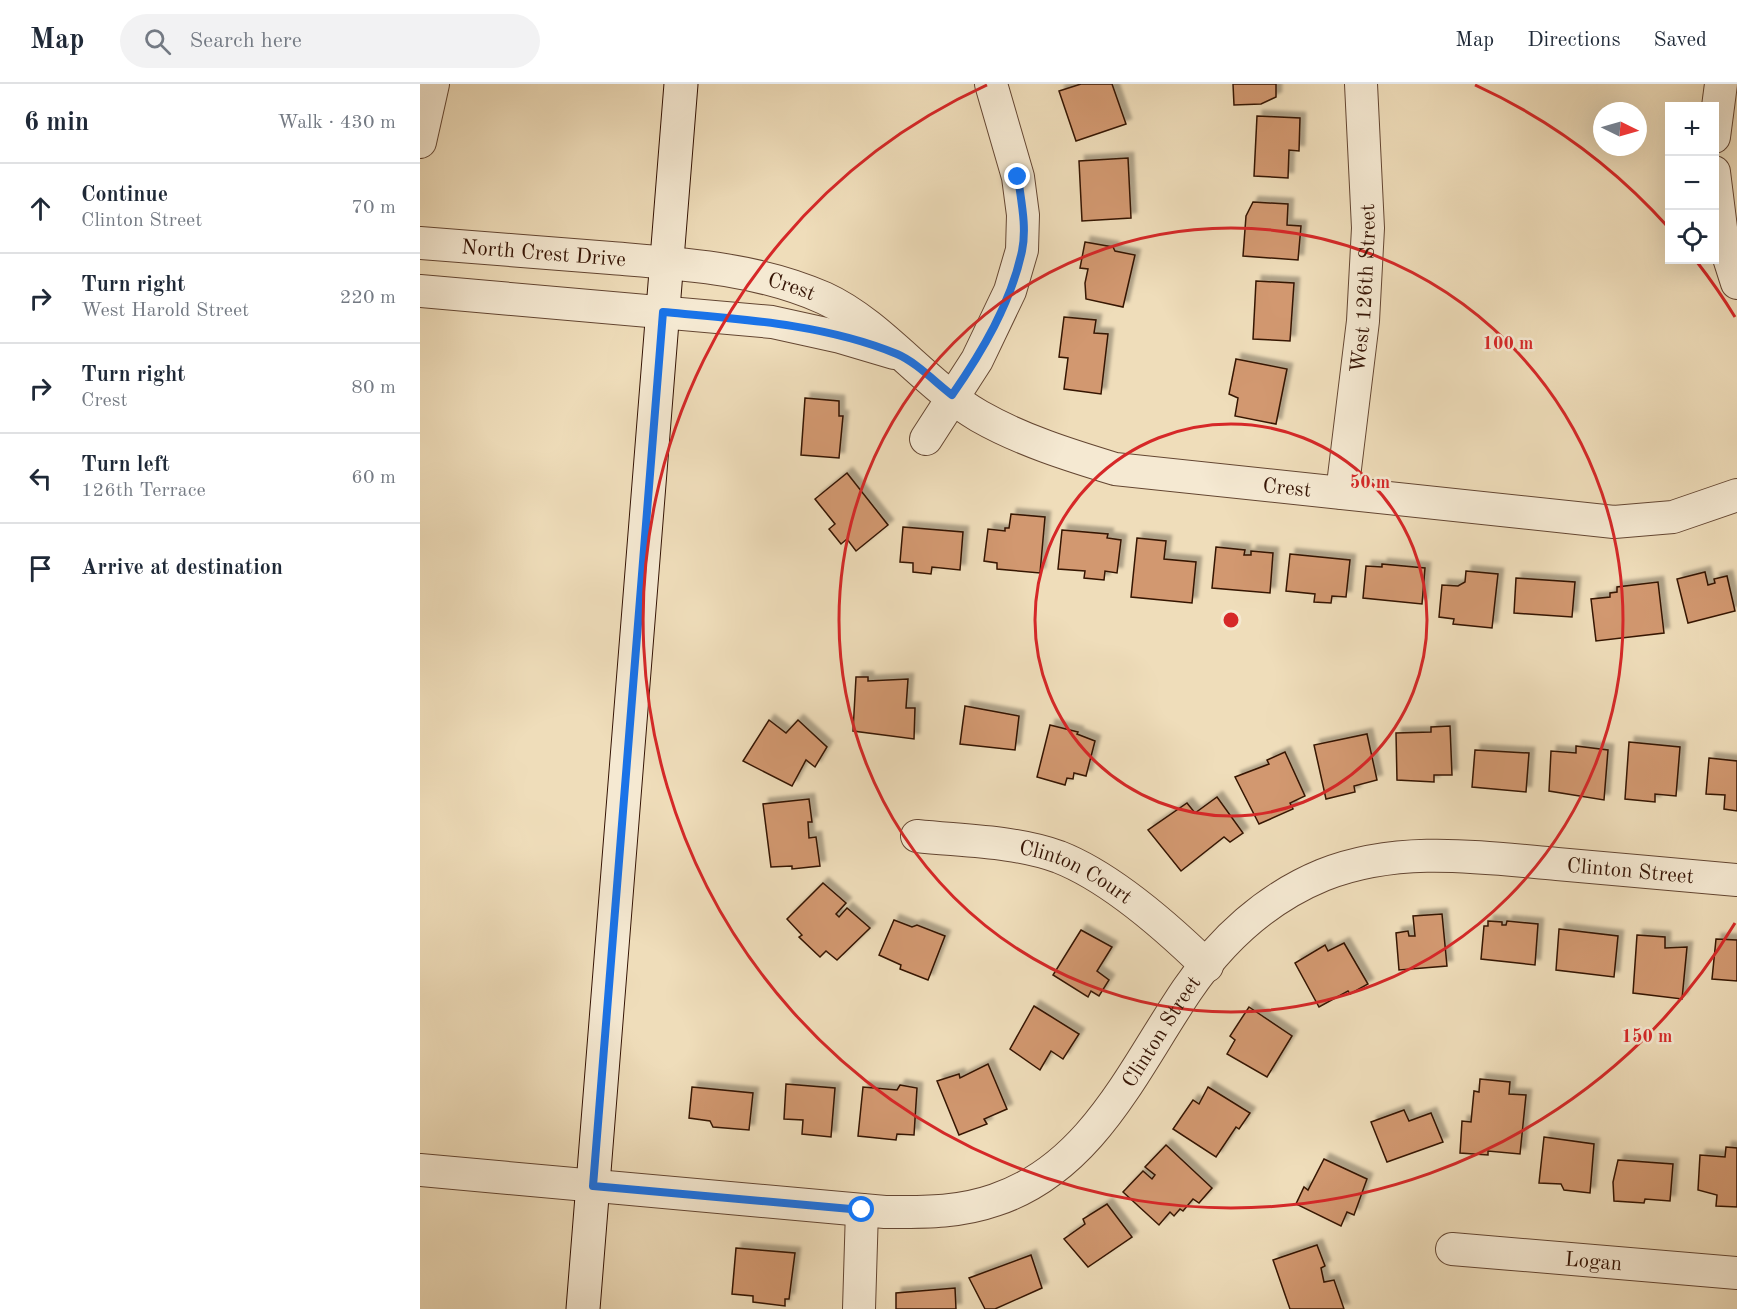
<!DOCTYPE html>
<html lang="en">
<head>
<meta charset="utf-8">
<style>
	:root { --surface:#fff; --page:#f2f2f3; --text:#1f2937; --muted:#747a83; --line:#e0e1e3 }
	body { margin:0; font-family:"Old Standard TT",serif; background:var(--page); color:var(--text) }
	.controls { position:absolute; right:18px; top:18px; display:grid; overflow:hidden; border-radius:0px; box-shadow:0 6px 24px #0002 }
	.controls button { width:54px; height:54px; display:grid; place-items:center; padding:0; border:0; border-bottom:2px solid var(--line); background:var(--surface); color:var(--text); font:30px sans-serif }
	.compass { position:absolute; left:1173px; top:18px; width:54px; height:54px; border-radius:50%; background:var(--surface); box-shadow:0 6px 24px #0002; rotate:95deg }
	.stop { position:absolute; width:18px; height:18px; margin:-14px; border:4px solid #1a73e8; border-radius:50%; background:#fff }
	.stop.end { background:#1a73e8; border-color:#fff; box-shadow:0 2px 6px #0008 }
	.list { margin:0; padding:0; list-style:none }
	h2 { display:flex; justify-content:space-between; align-items:center; height:78px; margin:0; padding:0 24px; font-size:26px }
	h2 small { font-size:20px; font-weight:400; color:var(--muted) }
	.list li { display:grid; grid-template-columns:39px 1fr auto; gap:18px; align-items:center; box-sizing:border-box; height:90px; padding:0 24px; border-top:2px solid var(--line) }
	.list b { display:block; font-size:22px; white-space:nowrap }
	.list p { margin:0; font-size:20px; white-space:nowrap; color:var(--muted) }
	.list em { font-size:20px; font-style:normal; color:var(--muted) }
	.icon { flex:none; width:33px; height:33px; fill:none; stroke:currentColor; stroke-width:2; stroke-linecap:round; stroke-linejoin:round }
	.map { position:relative; flex:none; width:1317px; height:1225px; overflow:hidden }
	header { display:flex; align-items:center; gap:36px; box-sizing:border-box; height:84px; padding:0 30px; background:var(--surface); border-bottom:2px solid var(--line) }
	header strong { font-size:28px }
	nav { display:flex; gap:33px; margin-inline-start:auto; font-size:21px }
	.search { width:420px; height:54px; background:var(--page); display:flex; align-items:center; gap:15px; box-sizing:border-box; padding:0 21px; border-radius:33px; color:var(--muted); font-size:22px }
	main { display:flex }
	aside { flex:1; background:var(--surface) }
	.map>svg:first-child { display:block }
</style>
</head>
<body>
<header>
<strong>Map</strong>
<div class="search"><svg class="icon" aria-label="search" viewBox="0 0 24 24"><circle cx="10" cy="10" r="6"/><path d="M15 15l6 6"/></svg>Search here</div>
<nav><a>Map</a><a>Directions</a><a>Saved</a></nav>
</header>
<main>
<aside>
<h2>6 min<small>Walk · 430 m</small></h2>
<ul class="list">
<li><svg class="icon" aria-label="ahead" viewBox="0 0 24 24"><path d="M12 20V5M6 11l6-6 6 6"/></svg><div><b>Continue</b><p>Clinton Street</p></div><em>70 m</em></li>
<li><svg class="icon" aria-label="right" viewBox="0 0 24 24"><path d="M7 20v-9h11M14 6l5 5-5 5"/></svg><div><b>Turn right</b><p>West Harold Street</p></div><em>220 m</em></li>
<li><svg class="icon" aria-label="right" viewBox="0 0 24 24"><path d="M7 20v-9h11M14 6l5 5-5 5"/></svg><div><b>Turn right</b><p>Crest</p></div><em>80 m</em></li>
<li><svg class="icon" aria-label="left" viewBox="0 0 24 24"><path d="M17 20v-9H6M10 6l-5 5 5 5"/></svg><div><b>Turn left</b><p>126th Terrace</p></div><em>60 m</em></li>
<li><svg class="icon" aria-label="arrive" viewBox="0 0 24 24"><path d="M6 21V4h12l-3 4 3 4H6"/></svg><div><b>Arrive at destination</b></div></li>
</ul>
</aside>
<div class="map">
<svg width="1317" height="1225" viewBox="0 0 1317 1225">
	<defs>
		<filter id="shadow"><feDropShadow dx="5.5" dy="-5.5" stdDeviation="1.5" flood-color="#0004"/></filter>
	</defs>
	<rect width="100%" height="100%" fill="#efddba"/>
	<filter id="stains"><feTurbulence type="fractalNoise" baseFrequency=".00333" numOctaves="4"/><feColorMatrix values="0 0 0 0 .2 0 0 0 0 .09 0 0 0 0 .02 0 0 0 .5 -.17"/></filter>
	<radialGradient id="worn" r=".72"><stop offset=".6" stop-color="#630" stop-opacity="0"/><stop offset="1" stop-color="#630" stop-opacity=".3"/></radialGradient>
	<g fill="#d2986f" stroke="#351405" stroke-width="1.5" filter="url(#shadow)">
		<polygon points="661,0 692,0 706,40 656,57 639,7"/>
		<polygon points="813,0 856,0 856,13 841,20 814,21"/>
		<polygon points="837,32 880,34 879,67 869,66 868,94 834,92"/>
		<polygon points="708,74 711,134 662,137 659,77"/>
		<polygon points="833,118 868,120 867,141 881,142 878,176 823,172 826,132"/>
		<polygon points="665,158 693,163 695,167 715,171 703,223 666,215 665,199 668,185 660,184"/>
		<polygon points="836,197 874,199 870,257 833,255"/>
		<polygon points="644,233 676,236 674,249 688,250 681,310 644,305 648,274 639,273"/>
		<polygon points="816,275 867,285 856,340 815,332 818,314 809,310"/>
		<polygon points="385,314 419,317 419,332 423,332 419,374 381,371"/>
		<polygon points="427,389 468,441 436,467 427,455 421,460 409,445 415,440 395,415"/>
		<polygon points="591,430 625,433 620,489 577,485 577,479 564,477 568,445 585,447 585,444 589,444"/>
		<polygon points="483,443 543,448 540,486 512,483 511,490 493,488 493,479 480,478"/>
		<polygon points="642,446 688,450 687,454 701,456 697,489 685,487 684,496 664,494 665,487 638,485"/>
		<polygon points="717,454 746,457 744,475 776,478 772,519 711,513"/>
		<polygon points="796,463 825,466 824,471 831,471 831,467 853,469 850,509 792,504"/>
		<polygon points="870,470 930,476 926,513 912,512 911,519 894,518 895,510 866,507"/>
		<polygon points="962,480 1005,484 1002,520 943,514 946,482 962,483"/>
		<polygon points="1046,487 1078,490 1072,544 1033,540 1034,535 1019,533 1022,501 1038,502 1045,498"/>
		<polygon points="1285,488 1288,501 1295,499 1294,495 1307,492 1315,527 1268,539 1257,495"/>
		<polygon points="1096,494 1155,498 1152,533 1094,529"/>
		<polygon points="1238,498 1244,549 1176,557 1171,515 1190,513 1190,509 1197,508 1197,503"/>
		<polygon points="436,593 448,593 448,597 488,595 486,624 495,624 494,655 433,647"/>
		<polygon points="545,622 599,632 595,666 540,660"/>
		<polygon points="349,636 366,649 378,636 407,663 395,683 386,676 372,702 323,677"/>
		<polygon points="630,641 658,648 657,650 675,657 666,692 654,689 653,695 647,694 645,701 617,693"/>
		<polygon points="1030,642 1032,691 1014,691 1014,698 977,696 976,649 1011,648 1011,643"/>
		<polygon points="947,650 957,696 934,702 935,708 906,715 894,661"/>
		<polygon points="1209,658 1260,663 1256,712 1235,710 1235,718 1205,715"/>
		<polygon points="1156,662 1188,666 1184,716 1129,707 1131,667 1156,669"/>
		<polygon points="1055,666 1109,669 1106,708 1052,703"/>
		<polygon points="865,668 885,712 870,719 873,725 839,740 815,693 849,680 847,676"/>
		<polygon points="1289,674 1317,677 1317,727 1304,725 1305,711 1286,710"/>
		<polygon points="797,713 823,749 810,758 804,753 761,787 728,746 767,719 775,729"/>
		<polygon points="389,715 392,738 388,738 389,754 396,753 400,782 372,785 372,782 351,783 343,720"/>
		<polygon points="403,799 426,819 416,830 419,833 427,824 450,844 417,876 406,867 400,873 379,853 382,851 367,835"/>
		<polygon points="1022,830 1027,882 979,886 976,849 988,847 989,852 995,852 993,832"/>
		<polygon points="474,836 492,843 497,841 525,852 508,896 480,885 481,881 459,871"/>
		<polygon points="1068,837 1082,838 1082,841 1086,841 1087,837 1118,840 1115,881 1061,875 1064,842 1068,842"/>
		<polygon points="1139,845 1198,852 1194,893 1136,886"/>
		<polygon points="661,846 692,863 677,887 689,896 679,912 671,907 668,913 633,891"/>
		<polygon points="1217,851 1245,853 1245,864 1267,863 1262,915 1213,909"/>
		<polygon points="1296,855 1317,856 1317,897 1292,895"/>
		<polygon points="924,859 948,900 930,910 928,907 899,923 875,879 905,861 908,867"/>
		<polygon points="614,922 659,950 643,975 631,967 620,986 590,965"/>
		<polygon points="829,923 872,952 847,993 807,970 815,956 810,952"/>
		<polygon points="568,980 587,1025 564,1035 567,1040 539,1051 517,997 539,990 540,994"/>
		<polygon points="1060,995 1090,998 1089,1010 1106,1011 1100,1070 1068,1067 1068,1071 1040,1069 1042,1037 1051,1038 1054,1007 1059,1008"/>
		<polygon points="366,1000 415,1004 411,1053 382,1050 383,1036 364,1035"/>
		<polygon points="480,1001 497,1004 494,1051 477,1050 476,1056 438,1052 443,1003 477,1006"/>
		<polygon points="272,1003 333,1009 329,1046 293,1043 290,1037 269,1034"/>
		<polygon points="788,1003 830,1029 819,1045 816,1043 796,1073 753,1045 773,1016 779,1020"/>
		<polygon points="984,1026 989,1037 1011,1029 1023,1058 967,1078 951,1038"/>
		<polygon points="1124,1053 1174,1060 1170,1109 1144,1106 1141,1100 1119,1099"/>
		<polygon points="746,1061 792,1104 779,1119 773,1115 763,1127 760,1125 754,1132 750,1128 739,1141 703,1108 723,1087 732,1095 735,1091 725,1083"/>
		<polygon points="1306,1063 1317,1064 1317,1123 1296,1122 1297,1111 1278,1106 1280,1071 1305,1073"/>
		<polygon points="904,1075 947,1095 934,1131 927,1128 921,1142 876,1120 884,1103 888,1106"/>
		<polygon points="1198,1076 1253,1080 1250,1117 1225,1115 1224,1119 1194,1117 1193,1098"/>
		<polygon points="687,1120 712,1153 668,1183 644,1155 665,1140 663,1135"/>
		<polygon points="897,1161 905,1182 901,1184 904,1198 914,1196 924,1225 870,1225 853,1176"/>
		<polygon points="316,1164 375,1169 369,1215 365,1215 365,1222 333,1218 333,1212 312,1210"/>
		<polygon points="611,1171 622,1204 575,1225 565,1225 549,1194"/>
		<polygon points="535,1204 536,1225 476,1225 476,1209"/>
	</g>
	<g fill="none" stroke-linecap="round" stroke-linejoin="round">
		<g stroke="#644632" stroke-width="34">
			<g id="street">
				<polyline points="1294,53 1301,0"/>
				<polyline points="0,58 13,0"/>
				<polyline points="1294,88 1302,152 1317,199"/>
				<path id="s1" d="M0 159C64 164 127 169 191 174 264 180 336 184 404 214 461 240 505 301 559 332 601 356 649 371 695 385L1194 438 1253 433 1317 411"/>
				<polyline points="0,207 352,238 420,253 474,269"/>
				<polyline points="506,355 557,276 590,207 602,166 603,131 598,93 571,0"/>
				<path id="s2" d="M922 409 943 237 948 144 941 0"/>
				<path id="s3" d="M497 752C544 757 595 757 639 773 690 793 748 844 787 882"/>
				<path id="s4" d="M0 1086 465 1128C503 1128 538 1129 575 1116 672 1084 714 984 767 906 801 856 847 814 903 791 978 761 1059 773 1137 780 1197 785 1257 791 1317 796"/>
				<path id="s5" d="M1032 1165 1317 1189"/>
				<polyline points="439,1225 442,1126"/>
			</g>
		</g>
		<g stroke="#351405" stroke-width="35">
			<polyline id="secondary" points="163,1225 261,0"/>
		</g>
		<use href="#street" stroke="#f5e9d2" stroke-width="32"/>
		<use href="#secondary" stroke="#f5e9d2" stroke-width="33"/>
	</g>
	<g fill="none" stroke-linecap="round" stroke-linejoin="round">
		<path stroke="#1a73e8" stroke-width="8" d="M442 1126 173 1102 243 228C320 235 405 240 477 270 496 278 515 298 532 311 562 268 591 219 602 167 607 143 601 117 598 93"/>
	</g>
	<g fill="none" stroke="#d62828" stroke-width="3">
		<circle cx="811" cy="536" r="196"/>
		<circle cx="811" cy="536" r="392"/>
		<path d="M1315 839A588 588 0 1 1 567 1M1055 1A588 588 0 0 1 1248 143M1277 178A588 588 0 0 1 1315 233"/>
	</g>
	<g text-anchor="middle" stroke-width="5" stroke-linejoin="round" paint-order="stroke">
		<g font-size="21" fill="#351405" stroke="#f5e9d2">
			<text dy="7" stroke="none"><textPath href="#s1" startOffset="124">North Crest Drive</textPath></text>
			<text dy="7" stroke="none"><textPath href="#s1" startOffset="375">Crest</textPath></text>
			<text dy="7" stroke="none"><textPath href="#s2" startOffset="206">West 126th Street</textPath></text>
			<text dy="7" stroke="none"><textPath href="#s1" startOffset="924">Crest</textPath></text>
			<text dy="7" stroke="none"><textPath href="#s4" startOffset="1360">Clinton Street</textPath></text>
			<text dy="7" stroke="none"><textPath href="#s3" startOffset="165">Clinton Court</textPath></text>
			<text dy="7" stroke="none"><textPath href="#s4" startOffset="820">Clinton Street</textPath></text>
			<text dy="7" stroke="none"><textPath href="#s5" startOffset="142">Logan</textPath></text>
		</g>
	</g>
	<circle cx="811" cy="536" r="9" fill="#d62828" stroke="#f5e9d2" stroke-width="3"/>
	<g font-size="18" text-anchor="middle" font-weight="bold" fill="#d62828" stroke="#f5e9d2" stroke-width="5" stroke-linejoin="round" paint-order="stroke">
		<text x="1088" y="265">100 m</text>
		<text x="950" y="404">50 m</text>
		<text x="1227" y="958">150 m</text>
	</g>
	<rect width="100%" height="100%" filter="url(#stains)"/>
	<rect width="100%" height="100%" fill="url(#worn)"/>
</svg>
<div class="controls">
<button>+</button>
<button>−</button>
<button><svg class="icon" aria-label="locate" viewBox="0 0 24 24"><circle cx="12" cy="12" r="6"/><path d="M12 2v4M12 18v4M2 12h4M18 12h4"/></svg></button>
</div>
<svg class="compass" viewBox="-18 -18 36 36"><path d="M0-13l5 13h-10z" fill="#e53935"/><path d="M0 13l5-13h-10z" fill="#747a83"/></svg>
<div class="stop" style="left:442px;top:1126px"></div>
<div class="stop end" style="left:598px;top:93px"></div>
</div>
</main>
</body>
</html>
